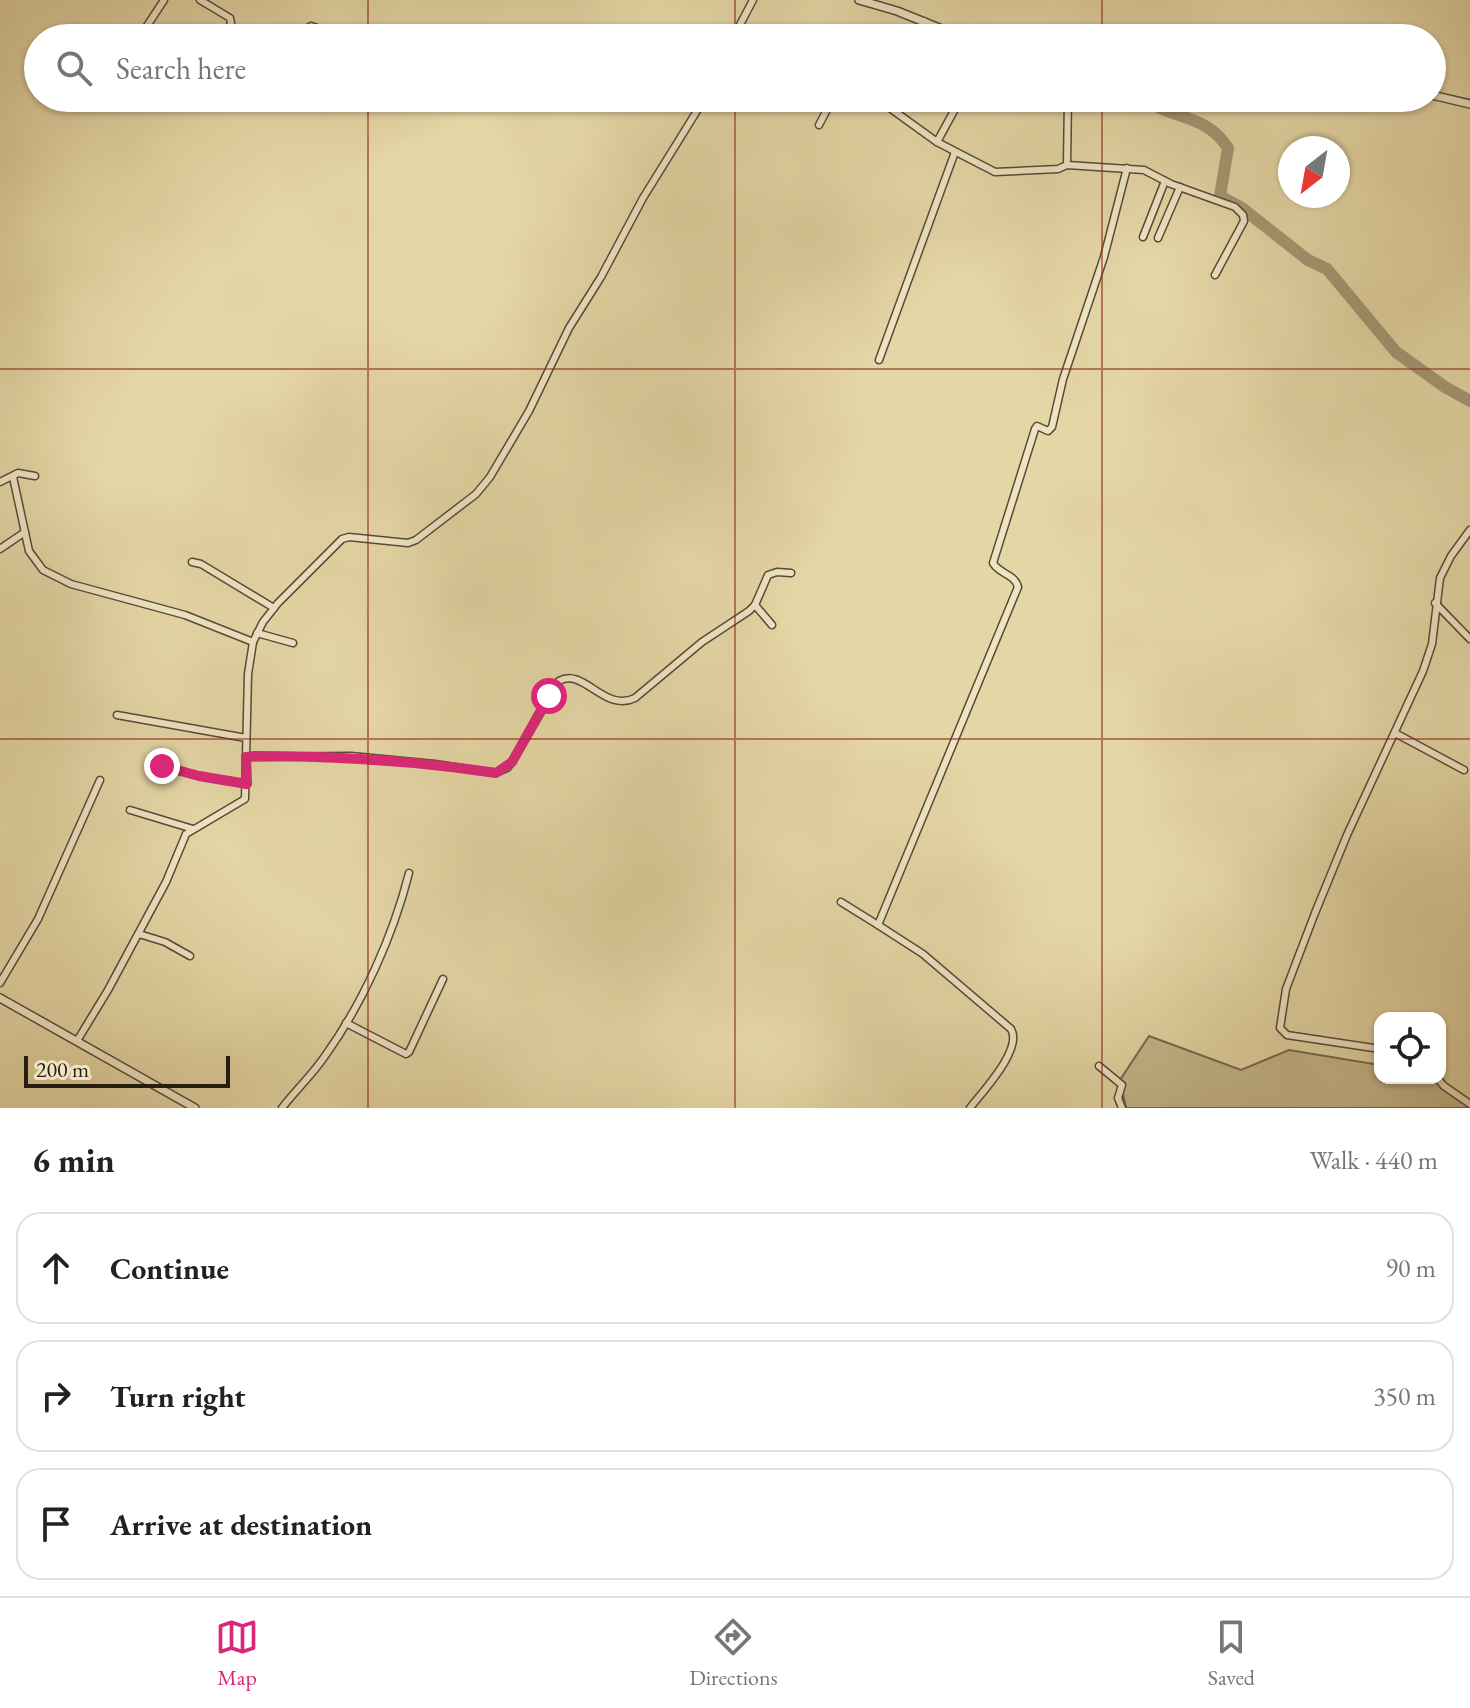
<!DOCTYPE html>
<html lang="en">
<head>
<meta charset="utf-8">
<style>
	:root { --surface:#fff; --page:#f6f6f6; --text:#222; --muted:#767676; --line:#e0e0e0; --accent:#db2777 }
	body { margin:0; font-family:"EB Garamond",serif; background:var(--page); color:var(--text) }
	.controls { position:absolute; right:24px; bottom:24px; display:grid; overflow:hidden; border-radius:16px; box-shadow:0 2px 6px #0004 }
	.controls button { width:72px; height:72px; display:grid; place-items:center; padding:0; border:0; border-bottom:2px solid var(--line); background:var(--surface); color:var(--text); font:40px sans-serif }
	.compass { position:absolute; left:1278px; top:136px; width:72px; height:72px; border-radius:50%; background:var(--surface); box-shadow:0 2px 6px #0004; rotate:211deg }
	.scale { position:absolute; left:24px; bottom:20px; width:206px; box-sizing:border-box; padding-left:8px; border:4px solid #271d11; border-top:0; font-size:22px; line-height:28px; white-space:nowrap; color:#271d11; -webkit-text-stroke:6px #eee4c4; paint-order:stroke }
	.stop { position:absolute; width:24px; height:24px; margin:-18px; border:6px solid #db2777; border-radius:50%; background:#fff }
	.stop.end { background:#db2777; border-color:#fff; box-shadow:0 2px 8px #0008 }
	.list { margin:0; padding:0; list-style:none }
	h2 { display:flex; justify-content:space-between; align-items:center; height:104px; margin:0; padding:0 32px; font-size:34px }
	h2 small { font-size:26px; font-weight:400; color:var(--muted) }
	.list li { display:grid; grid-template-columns:52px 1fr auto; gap:24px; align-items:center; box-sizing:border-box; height:112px; margin:0 16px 16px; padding:0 16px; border:2px solid var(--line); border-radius:24px }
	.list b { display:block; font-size:30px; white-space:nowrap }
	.list em { font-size:26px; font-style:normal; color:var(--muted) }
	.icon { flex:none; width:44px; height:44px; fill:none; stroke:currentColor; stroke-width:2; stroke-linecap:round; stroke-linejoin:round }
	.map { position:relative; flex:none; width:1470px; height:1108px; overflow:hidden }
	.search { position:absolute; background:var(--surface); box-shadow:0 2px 6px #0004; left:24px; right:24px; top:24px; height:88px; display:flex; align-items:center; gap:20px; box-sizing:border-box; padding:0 28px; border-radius:44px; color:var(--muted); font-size:30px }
	.sheet { height:488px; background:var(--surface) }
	nav { display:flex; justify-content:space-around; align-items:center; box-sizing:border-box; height:112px; border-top:2px solid var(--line); background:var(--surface); font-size:22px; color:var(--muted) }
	nav a { display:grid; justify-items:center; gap:4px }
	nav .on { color:var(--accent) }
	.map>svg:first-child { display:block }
</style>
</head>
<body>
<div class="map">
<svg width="1470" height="1108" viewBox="0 0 1470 1108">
	<rect width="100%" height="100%" fill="#e5d6a5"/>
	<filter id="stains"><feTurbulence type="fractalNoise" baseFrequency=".0025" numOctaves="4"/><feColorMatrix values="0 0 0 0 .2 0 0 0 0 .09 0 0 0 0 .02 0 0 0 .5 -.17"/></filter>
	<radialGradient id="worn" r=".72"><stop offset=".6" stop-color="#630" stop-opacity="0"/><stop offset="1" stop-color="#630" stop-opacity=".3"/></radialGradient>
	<polygon fill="#c5b78c" stroke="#766a4e" stroke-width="2" points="1149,1036 1241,1070 1289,1050 1380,1065 1380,1078 1434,1078 1470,1105 1470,1108 1126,1108 1120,1080"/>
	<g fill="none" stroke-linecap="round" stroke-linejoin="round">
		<path stroke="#a49773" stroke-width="12" d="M1153 98 1158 107C1186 120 1209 119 1228 148L1220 196 1242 208 1308 260 1327 269 1396 352 1445 387 1470 401"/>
		<g stroke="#564b36" stroke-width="9">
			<g id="minor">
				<polyline points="200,0 230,18 231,23 224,38"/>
				<polyline points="145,29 164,0"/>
				<polyline points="734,33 764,32 778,38"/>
				<polyline points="292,38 311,26 349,38"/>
				<polyline points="733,38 753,0"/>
				<polyline points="915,38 924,21"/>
				<polyline points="876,98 937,142 995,172 1058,169 1067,165 1144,170 1171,184 1235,207 1243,215 1244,221 1215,275"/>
				<polyline points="819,125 833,98"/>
				<polyline points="937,142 961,98"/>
				<polyline points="1067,165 1068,98"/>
				<polyline points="1143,237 1165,181"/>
				<polyline points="1158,238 1180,187"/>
				<polyline points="879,360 955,152"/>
				<polyline points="13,477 29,551 43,570 71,584 185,615 253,642"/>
				<polyline points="0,482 18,473 35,476"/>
				<polyline points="0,549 25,532"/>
				<polyline points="192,562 201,564 274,608"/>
				<polyline points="1435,603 1470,639"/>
				<polyline points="755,605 772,625"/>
				<polyline points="257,633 293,643"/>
				<polyline points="117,715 246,738"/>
				<polyline points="1395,733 1464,770"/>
				<path d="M246 757 351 756 435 764 496 773 507 768 512 762 559 681C584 667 604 713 635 698L702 642 749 611 755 605 768 575 777 572 791 573"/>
				<polyline points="162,766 199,776 247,784"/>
				<polyline points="130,810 193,829"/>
				<polyline points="841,902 878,925"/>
				<polyline points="139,934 165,942 190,956"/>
				<polyline points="0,983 38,919 100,780"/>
				<polyline points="346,1023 406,1054 409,1052 443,979"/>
				<polyline points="77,1041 108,990 166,882 186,834 245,799 248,674 253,642 263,622 278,603 342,539 349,537 408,543 416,540 476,494 490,477 529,411 569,328 601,277 643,198 705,98"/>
				<polyline points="1380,1049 1287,1035 1280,1028 1286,989 1315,913 1347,835 1423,671 1432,644 1440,578 1451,556 1470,530"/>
				<polyline points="1099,1066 1122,1085 1118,1098 1122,1108"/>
				<polyline points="1437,1078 1444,1086 1470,1104"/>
				<path d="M282 1108C296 1090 312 1075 325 1056 363 1003 393 936 409 873"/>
				<path d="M970 1108C983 1091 1023 1049 1011 1029L923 954 878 925 1018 587C1015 574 999 574 993 563L1035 429 1037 426 1048 431 1052 427 1063 379 1104 257 1127 168"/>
			</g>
		</g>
		<g stroke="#564b36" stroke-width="10">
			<g id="tertiary">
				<polyline points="859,0 897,11 964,38"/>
				<polyline points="1432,95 1470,104"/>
				<polyline points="0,998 195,1108"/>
			</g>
		</g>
		<use href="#minor" stroke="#eee4c4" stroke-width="6"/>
		<use href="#tertiary" stroke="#eee4c4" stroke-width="7"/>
	</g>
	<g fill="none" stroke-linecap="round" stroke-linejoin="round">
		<path stroke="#db2777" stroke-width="10" d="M162 766 199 776 247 784 246 757 255 756C336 756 416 761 496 773L512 762 549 696"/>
	</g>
	<path fill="none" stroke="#8f2418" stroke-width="2" stroke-opacity="0.55" d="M368 0V38M735 0V38M1102 0V38M368 98V1108M735 98V1108M1102 98V1108M0 369H1470M0 739H1470"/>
	<rect width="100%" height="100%" filter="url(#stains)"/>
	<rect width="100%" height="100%" fill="url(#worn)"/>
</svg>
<div class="controls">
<button><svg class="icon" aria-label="locate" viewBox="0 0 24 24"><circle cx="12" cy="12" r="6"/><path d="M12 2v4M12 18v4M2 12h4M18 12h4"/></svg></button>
</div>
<svg class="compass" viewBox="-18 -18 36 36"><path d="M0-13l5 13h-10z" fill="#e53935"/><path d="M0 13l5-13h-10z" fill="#767676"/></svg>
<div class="scale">200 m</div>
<div class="stop" style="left:549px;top:696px"></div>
<div class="stop end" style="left:162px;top:766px"></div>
<div class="search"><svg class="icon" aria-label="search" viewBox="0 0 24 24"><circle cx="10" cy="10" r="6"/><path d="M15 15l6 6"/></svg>Search here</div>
</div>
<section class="sheet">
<h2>6 min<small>Walk · 440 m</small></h2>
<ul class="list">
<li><svg class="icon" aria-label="ahead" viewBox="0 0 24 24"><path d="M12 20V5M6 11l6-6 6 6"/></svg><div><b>Continue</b></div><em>90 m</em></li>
<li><svg class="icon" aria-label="right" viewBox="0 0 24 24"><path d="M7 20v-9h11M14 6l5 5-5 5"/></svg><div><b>Turn right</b></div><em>350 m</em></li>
<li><svg class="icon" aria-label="arrive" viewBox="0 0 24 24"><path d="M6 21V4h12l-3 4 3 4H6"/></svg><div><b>Arrive at destination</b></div></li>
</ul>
</section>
<nav>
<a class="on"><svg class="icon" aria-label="map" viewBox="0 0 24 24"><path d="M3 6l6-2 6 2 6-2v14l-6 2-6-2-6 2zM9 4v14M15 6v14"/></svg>Map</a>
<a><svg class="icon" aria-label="directions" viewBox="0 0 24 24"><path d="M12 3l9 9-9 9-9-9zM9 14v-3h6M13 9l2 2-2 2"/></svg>Directions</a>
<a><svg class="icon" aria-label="saved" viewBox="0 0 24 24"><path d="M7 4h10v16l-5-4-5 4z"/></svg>Saved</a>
</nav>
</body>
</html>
